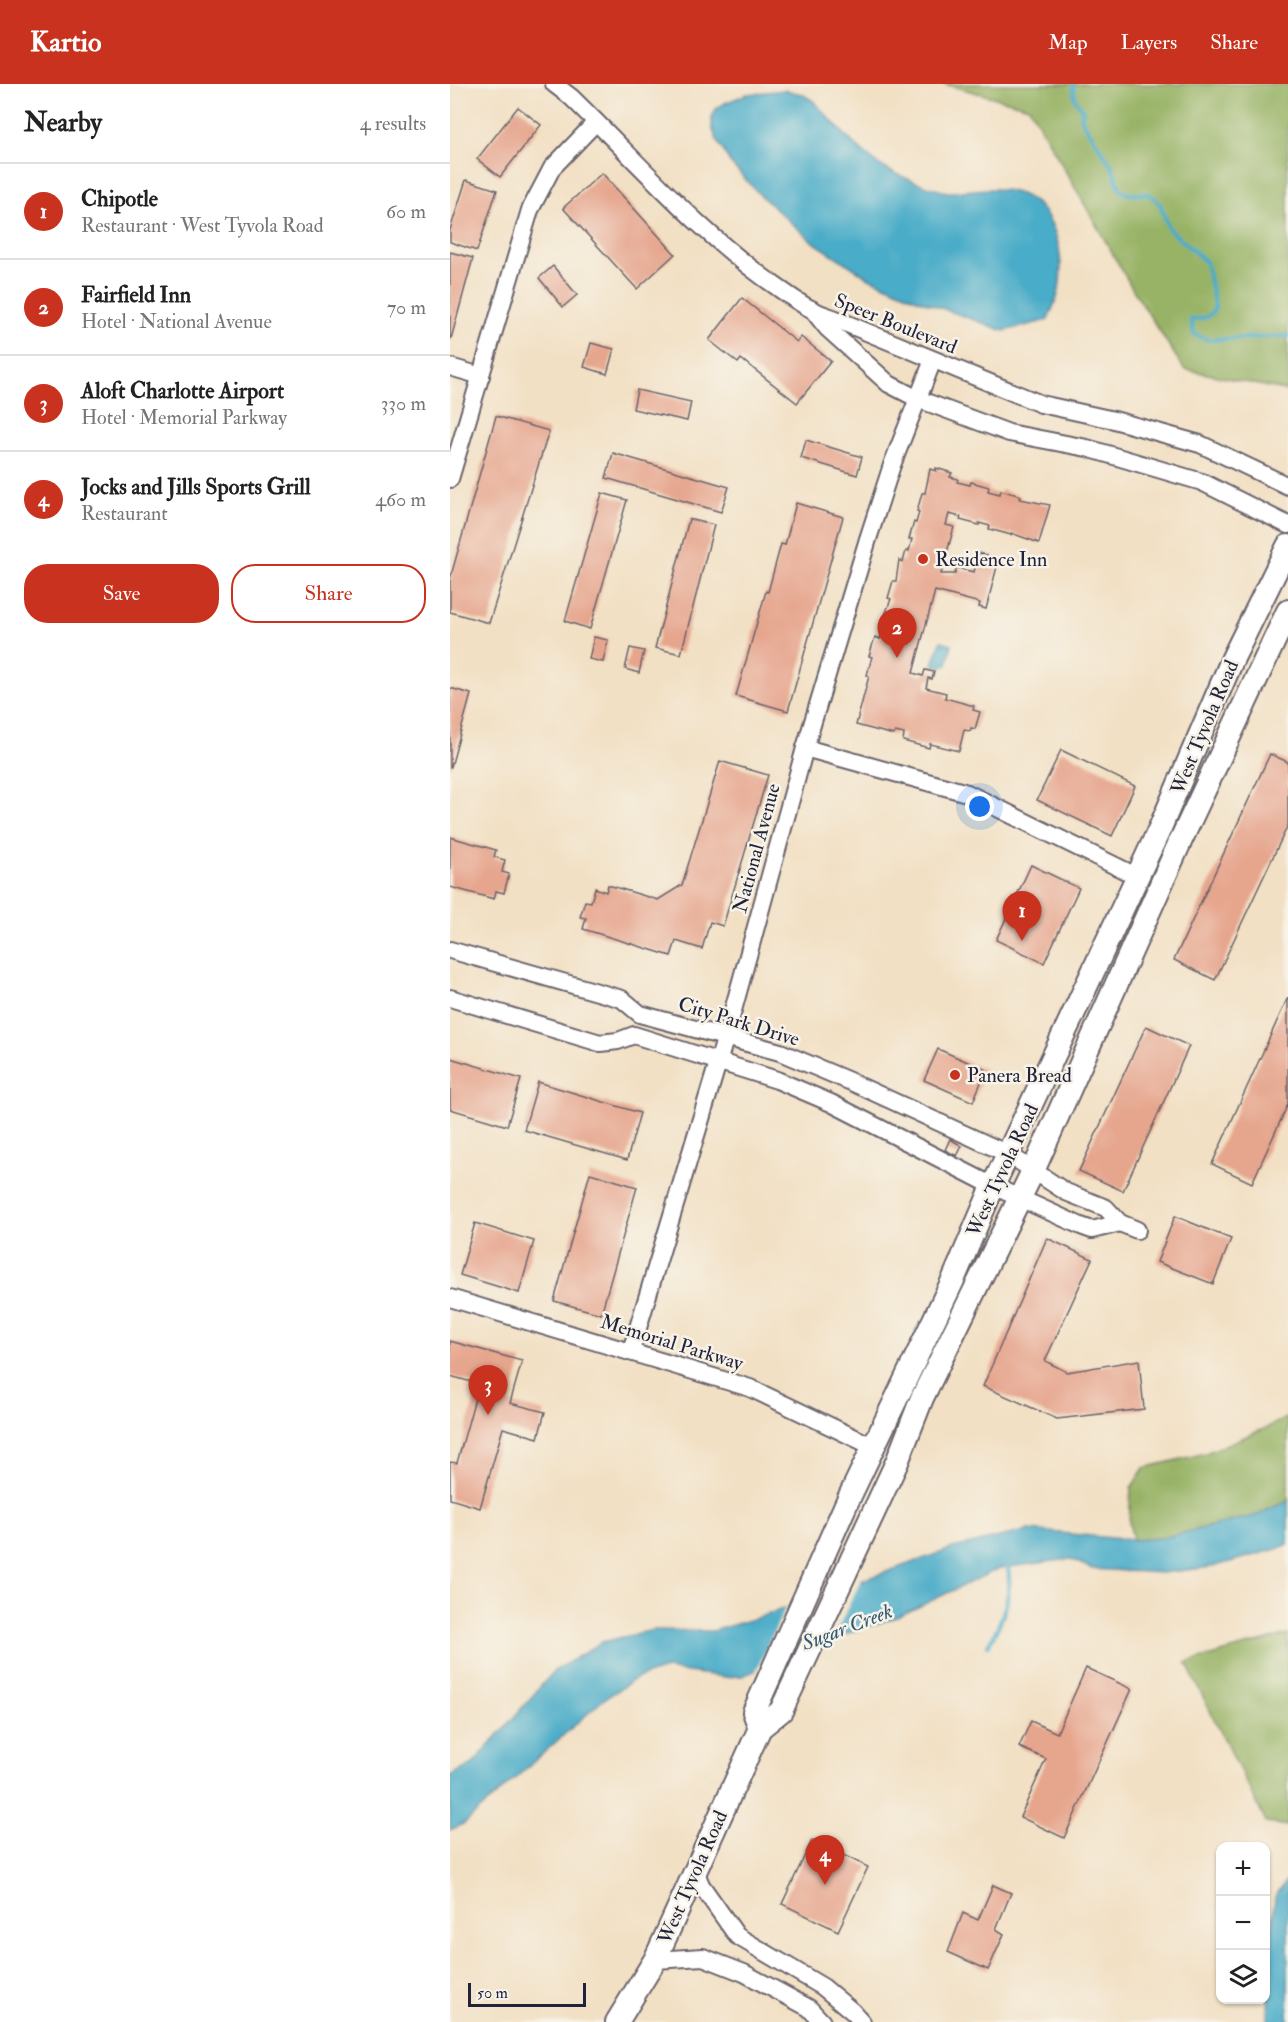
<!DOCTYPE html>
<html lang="en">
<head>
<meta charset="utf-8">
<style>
	:root { --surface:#fff; --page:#f2f2f2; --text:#222; --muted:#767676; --line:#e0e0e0; --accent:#c8321e }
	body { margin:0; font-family:"IM FELL Double Pica",serif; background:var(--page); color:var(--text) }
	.controls { position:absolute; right:18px; bottom:18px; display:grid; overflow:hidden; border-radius:12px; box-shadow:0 2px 4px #0004 }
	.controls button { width:54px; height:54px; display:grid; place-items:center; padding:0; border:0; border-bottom:2px solid var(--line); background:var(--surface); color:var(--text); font:30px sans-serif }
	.scale { position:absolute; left:18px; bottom:15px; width:118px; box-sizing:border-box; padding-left:6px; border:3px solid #22223b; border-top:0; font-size:16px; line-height:21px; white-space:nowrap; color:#22223b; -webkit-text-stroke:4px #f7f3e8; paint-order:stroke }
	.you { position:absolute; left:530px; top:723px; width:21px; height:21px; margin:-15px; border:4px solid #fff; border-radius:50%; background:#1a73e8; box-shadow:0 0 0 9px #1a73e833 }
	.badge { display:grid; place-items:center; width:39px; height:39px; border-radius:50%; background:var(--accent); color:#fff; font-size:20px; font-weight:700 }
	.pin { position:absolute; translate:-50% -50px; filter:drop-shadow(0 2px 3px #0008) }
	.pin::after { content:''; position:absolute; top:32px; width:21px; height:18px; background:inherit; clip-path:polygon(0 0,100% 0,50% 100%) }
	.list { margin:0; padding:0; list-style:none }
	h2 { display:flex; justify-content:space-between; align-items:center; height:78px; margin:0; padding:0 24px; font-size:26px }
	h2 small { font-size:20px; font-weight:400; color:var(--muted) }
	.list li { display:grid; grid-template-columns:39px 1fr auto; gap:18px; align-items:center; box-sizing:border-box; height:96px; padding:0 24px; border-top:2px solid var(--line) }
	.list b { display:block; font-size:22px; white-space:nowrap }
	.list p { margin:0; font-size:20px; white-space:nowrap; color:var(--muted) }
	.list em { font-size:20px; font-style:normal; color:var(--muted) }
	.actions { display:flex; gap:12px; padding:18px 24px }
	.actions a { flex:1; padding:14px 0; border:2px solid var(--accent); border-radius:24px; text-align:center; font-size:21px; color:var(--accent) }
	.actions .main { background:var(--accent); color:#fff }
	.icon { flex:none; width:33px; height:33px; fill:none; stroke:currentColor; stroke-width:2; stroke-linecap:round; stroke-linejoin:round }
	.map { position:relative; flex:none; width:838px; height:1938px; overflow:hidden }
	header { display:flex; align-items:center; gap:36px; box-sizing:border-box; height:84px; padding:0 30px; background:var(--accent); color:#fff }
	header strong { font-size:28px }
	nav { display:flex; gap:33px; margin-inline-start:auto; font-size:21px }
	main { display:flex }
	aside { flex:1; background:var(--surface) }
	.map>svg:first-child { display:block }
</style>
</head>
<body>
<header>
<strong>Kartio</strong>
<nav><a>Map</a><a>Layers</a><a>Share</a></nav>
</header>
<main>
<aside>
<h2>Nearby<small>4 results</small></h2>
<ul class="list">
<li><span class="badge">1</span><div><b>Chipotle</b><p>Restaurant · West Tyvola Road</p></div><em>60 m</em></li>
<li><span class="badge">2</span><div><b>Fairfield Inn</b><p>Hotel · National Avenue</p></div><em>70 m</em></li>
<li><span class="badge">3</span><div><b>Aloft Charlotte Airport</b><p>Hotel · Memorial Parkway</p></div><em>330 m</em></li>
<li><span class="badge">4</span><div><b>Jocks and Jills Sports Grill</b><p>Restaurant</p></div><em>460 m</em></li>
</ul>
<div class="actions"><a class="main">Save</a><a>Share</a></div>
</aside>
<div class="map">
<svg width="838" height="1938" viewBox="0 0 838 1938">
	<rect width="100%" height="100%" fill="#f7f3e8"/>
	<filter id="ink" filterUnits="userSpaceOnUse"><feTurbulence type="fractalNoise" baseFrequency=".0167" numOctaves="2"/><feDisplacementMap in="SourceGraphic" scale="12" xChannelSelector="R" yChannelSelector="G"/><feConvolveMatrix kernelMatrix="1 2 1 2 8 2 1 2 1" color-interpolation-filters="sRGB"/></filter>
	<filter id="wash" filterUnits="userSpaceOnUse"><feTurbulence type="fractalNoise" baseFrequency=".008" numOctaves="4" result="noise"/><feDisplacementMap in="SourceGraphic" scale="24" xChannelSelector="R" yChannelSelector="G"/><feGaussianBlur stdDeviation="1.35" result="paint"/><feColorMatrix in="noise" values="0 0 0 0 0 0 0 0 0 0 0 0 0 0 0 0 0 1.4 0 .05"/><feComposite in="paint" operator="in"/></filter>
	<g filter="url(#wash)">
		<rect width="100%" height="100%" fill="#f2e0c4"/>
		<g fill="#98b366" stroke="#5d6a50" stroke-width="1.5">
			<polygon points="494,0 838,0 838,307 734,285 685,209 579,23"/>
			<polygon points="838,1333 838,1416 809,1431 712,1454 683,1456 679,1438 681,1404 694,1384 756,1369 816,1344"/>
			<polygon points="838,1550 838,1742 816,1738 736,1579"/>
		</g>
		<g fill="#49acc8" stroke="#366782" stroke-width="1.5">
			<path d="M335 6 352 10 362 16C386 40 410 71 440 87 450 92 490 108 500 108 522 107 542 102 564 108 606 119 615 169 609 206 607 216 601 227 598 236L554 247 469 216 419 194 363 158 313 114 281 80 268 58 262 44V33L266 25 275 19 297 10Z"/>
			<polygon points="491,557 502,560 497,581 494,583 483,581"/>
			<polygon points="838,1416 838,1460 827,1465 762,1483 712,1489 642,1485 621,1475 550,1484 447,1533 401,1548 292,1592 275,1593 216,1585 187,1594 154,1615 15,1739 0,1746 0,1692 23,1680 104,1587 152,1558 203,1546 263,1547 319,1530 503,1464 579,1446 683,1456 712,1454 808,1431"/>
			<polygon points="838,1795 838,1938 820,1938 818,1935 819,1874 825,1812"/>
		</g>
		<polygon fill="#f2e0c4" points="413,1492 380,1560 304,1591 337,1520"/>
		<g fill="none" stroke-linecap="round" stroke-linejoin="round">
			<g stroke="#49acc8" stroke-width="4.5">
				<path d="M623 0 625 15 633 27 631 33 634 40 662 82 670 105 677 110H699L705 115 710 120 719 145 756 178 765 223C761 235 751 234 741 236L744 250 758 256 838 252"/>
				<path d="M538 1561C553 1537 564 1506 557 1479"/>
			</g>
		</g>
		<g id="blocks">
			<g fill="#e6a58d">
				<polygon points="68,23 91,41 50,93 27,75"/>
				<polygon points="152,89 225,170 187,205 113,124"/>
				<polygon points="16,96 47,106 27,167 0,158 0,146"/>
				<polygon points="0,168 23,174 1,255 0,255"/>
				<polygon points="103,182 127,211 113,223 89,194"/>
				<polygon points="292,214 347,258 351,253 381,277 347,319 291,275 288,279 259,256"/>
				<polygon points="141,259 164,265 157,290 134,283"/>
				<polygon points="187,306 241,318 237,337 183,325"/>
				<polygon points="46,332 99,347 39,539 0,528 0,495"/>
				<polygon points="356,356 412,373 407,391 351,374"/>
				<polygon points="163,369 279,403 271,428 156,394"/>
				<polygon points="486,384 502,389 500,393 508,395 507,398 520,401 521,398 539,403 538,407 550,410 551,406 571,412 570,415 600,421 589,459 561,449 561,451 539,445 540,442 529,439 529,441 510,436 511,433 499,430 496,441 504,443 491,490 505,490 506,484 524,488 529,469 549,475 536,525 529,523 530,519 485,507 463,589 473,592 475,586 484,588 482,595 478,594 476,604 496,609 495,614 524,622 523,626 530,628 525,645 521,644 520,647 514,646 509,667 480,660 479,664 453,657 454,650 445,648 444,651 406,641 419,592 417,591 422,573 419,572 425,553 430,555 433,545 430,544 441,515 438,514 443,497 446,497 449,476 453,478 456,467 459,467 462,455 459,455 464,438 466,439 469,428 467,427 472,409 475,409 480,385 486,387"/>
				<polygon points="152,409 177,416 140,545 115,537"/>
				<polygon points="346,419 393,433 338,627 286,612 316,507 318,508 331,460 335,461"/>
				<polygon points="239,435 264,441 231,570 205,564"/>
				<polygon points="144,553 158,556 153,578 139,575"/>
				<polygon points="180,564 194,567 189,589 175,585"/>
				<polygon points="0,604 21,610 1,683 0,683"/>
				<polygon points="611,666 685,702 662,752 587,716"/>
				<polygon points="820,670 838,678 838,741 765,896 724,876"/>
				<polygon points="270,677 318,691 273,842 260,838 252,865 226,857 221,872 133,845 136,834 130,833 135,817 141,818 145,804 156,808 158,801 208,816 232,801"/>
				<polygon points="0,753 46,766 44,773 55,776 52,788 59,790 54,809 46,807 44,815 0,803"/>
				<polygon points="581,781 629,804 594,879 546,856"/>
				<polygon points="838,913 838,1020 802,1099 762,1080"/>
				<polygon points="696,942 739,962 673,1107 629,1087"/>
				<polygon points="488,965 536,986 523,1018 474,996"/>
				<polygon points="0,974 71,995 57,1042 0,1025"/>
				<polygon points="88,998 190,1029 177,1076 74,1046"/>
				<polygon points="500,1055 512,1062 507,1072 495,1066"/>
				<polygon points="140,1089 187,1103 151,1230 104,1217"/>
				<polygon points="725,1132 781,1155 763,1200 707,1178"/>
				<polygon points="25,1139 84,1157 69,1209 10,1191"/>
				<polygon points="597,1154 642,1175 595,1277 617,1288 689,1276 694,1325 607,1335 533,1302"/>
				<polygon points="0,1257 72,1277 60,1319 95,1328 88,1354 53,1344 30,1424 0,1415 0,1378 7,1379 29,1300 0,1292"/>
				<polygon points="636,1584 682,1605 614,1754 570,1733 596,1675 569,1663 581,1637 607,1649"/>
				<polygon points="362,1756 418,1783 388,1847 332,1820"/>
				<polygon points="543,1801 561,1809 546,1845 554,1850 538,1886 498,1868 513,1829 528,1836"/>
			</g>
		</g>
	</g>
	<g filter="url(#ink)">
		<use href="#blocks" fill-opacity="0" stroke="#6b646b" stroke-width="1.5"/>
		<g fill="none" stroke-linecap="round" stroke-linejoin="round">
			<g stroke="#6b646b" stroke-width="20">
				<g id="street">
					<path d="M104 0 121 13C187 77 251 151 327 203 347 217 360 227 383 234L591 320 664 336 750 360 838 402"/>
					<polyline points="365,229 377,244 439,300 468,315 559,349 637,364 752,398 838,441"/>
					<polyline points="0,283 31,292"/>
					<polyline points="0,395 80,126 102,84 146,38"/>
					<polyline points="355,664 517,709 688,793"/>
					<polyline points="0,866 172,915 190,930 330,968 399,997 558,1070 616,1108 656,1124 670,1139 687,1146"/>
					<polyline points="0,914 150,959 168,957 184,951 327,996 381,1019 543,1102 631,1142 642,1146 670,1139"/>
					<polyline points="0,1214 300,1304 424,1363"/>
					<polyline points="181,1267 276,952 355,664 418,455 442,381 483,276"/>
					<polyline points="245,1786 251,1801 287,1852 373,1903 403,1928 412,1938"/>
					<polyline points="205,1876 253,1873 294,1889 359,1924 372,1938"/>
				</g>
			</g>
			<g stroke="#6b646b" stroke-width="26">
				<g id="secondary">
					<polyline points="310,1644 304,1628 397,1418 504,1194 543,1102 710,744 783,574 838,462"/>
					<polyline points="167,1938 205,1876 310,1644 331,1627 447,1378 472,1314 583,1087 730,758 838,527"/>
				</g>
			</g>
			<use href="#street" stroke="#fff" stroke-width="16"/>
			<use href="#secondary" stroke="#fff" stroke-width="22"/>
		</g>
	</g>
	<g fill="#c8321e" stroke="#f7f3e8" stroke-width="2">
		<circle cx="473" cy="475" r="6"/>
		<circle cx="505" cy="991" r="6"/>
	</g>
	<g text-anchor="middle" stroke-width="5" stroke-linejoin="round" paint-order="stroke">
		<g font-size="20" fill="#22223b" stroke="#f7f3e8">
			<text transform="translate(446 239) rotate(22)" y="7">Speer Boulevard</text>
			<text transform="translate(754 643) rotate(-67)" y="7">West Tyvola Road</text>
			<text transform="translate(306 764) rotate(-75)" y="7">National Avenue</text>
			<text transform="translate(289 937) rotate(17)" y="7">City Park Drive</text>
			<text transform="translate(552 1086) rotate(-65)" y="7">West Tyvola Road</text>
			<text transform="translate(222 1258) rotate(17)" y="7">Memorial Parkway</text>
			<text transform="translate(242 1793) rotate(-66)" y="7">West Tyvola Road</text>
		</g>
		<g font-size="20" fill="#22223b" stroke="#f7f3e8" text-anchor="start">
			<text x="485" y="482">Residence Inn</text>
			<text x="517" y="998">Panera Bread</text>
		</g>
		<g font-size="21" font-style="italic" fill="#325973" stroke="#f7f3e8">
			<text transform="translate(397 1543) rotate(-21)" y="7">Sugar Creek</text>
		</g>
	</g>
</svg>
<div class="controls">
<button>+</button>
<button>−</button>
<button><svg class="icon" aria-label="layers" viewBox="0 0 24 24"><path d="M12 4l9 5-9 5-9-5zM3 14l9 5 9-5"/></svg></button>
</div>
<div class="scale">50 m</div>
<div class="you"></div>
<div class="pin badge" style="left:572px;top:857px">1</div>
<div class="pin badge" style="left:447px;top:574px">2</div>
<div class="pin badge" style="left:38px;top:1331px">3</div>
<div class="pin badge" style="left:375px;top:1801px">4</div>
</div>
</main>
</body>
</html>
